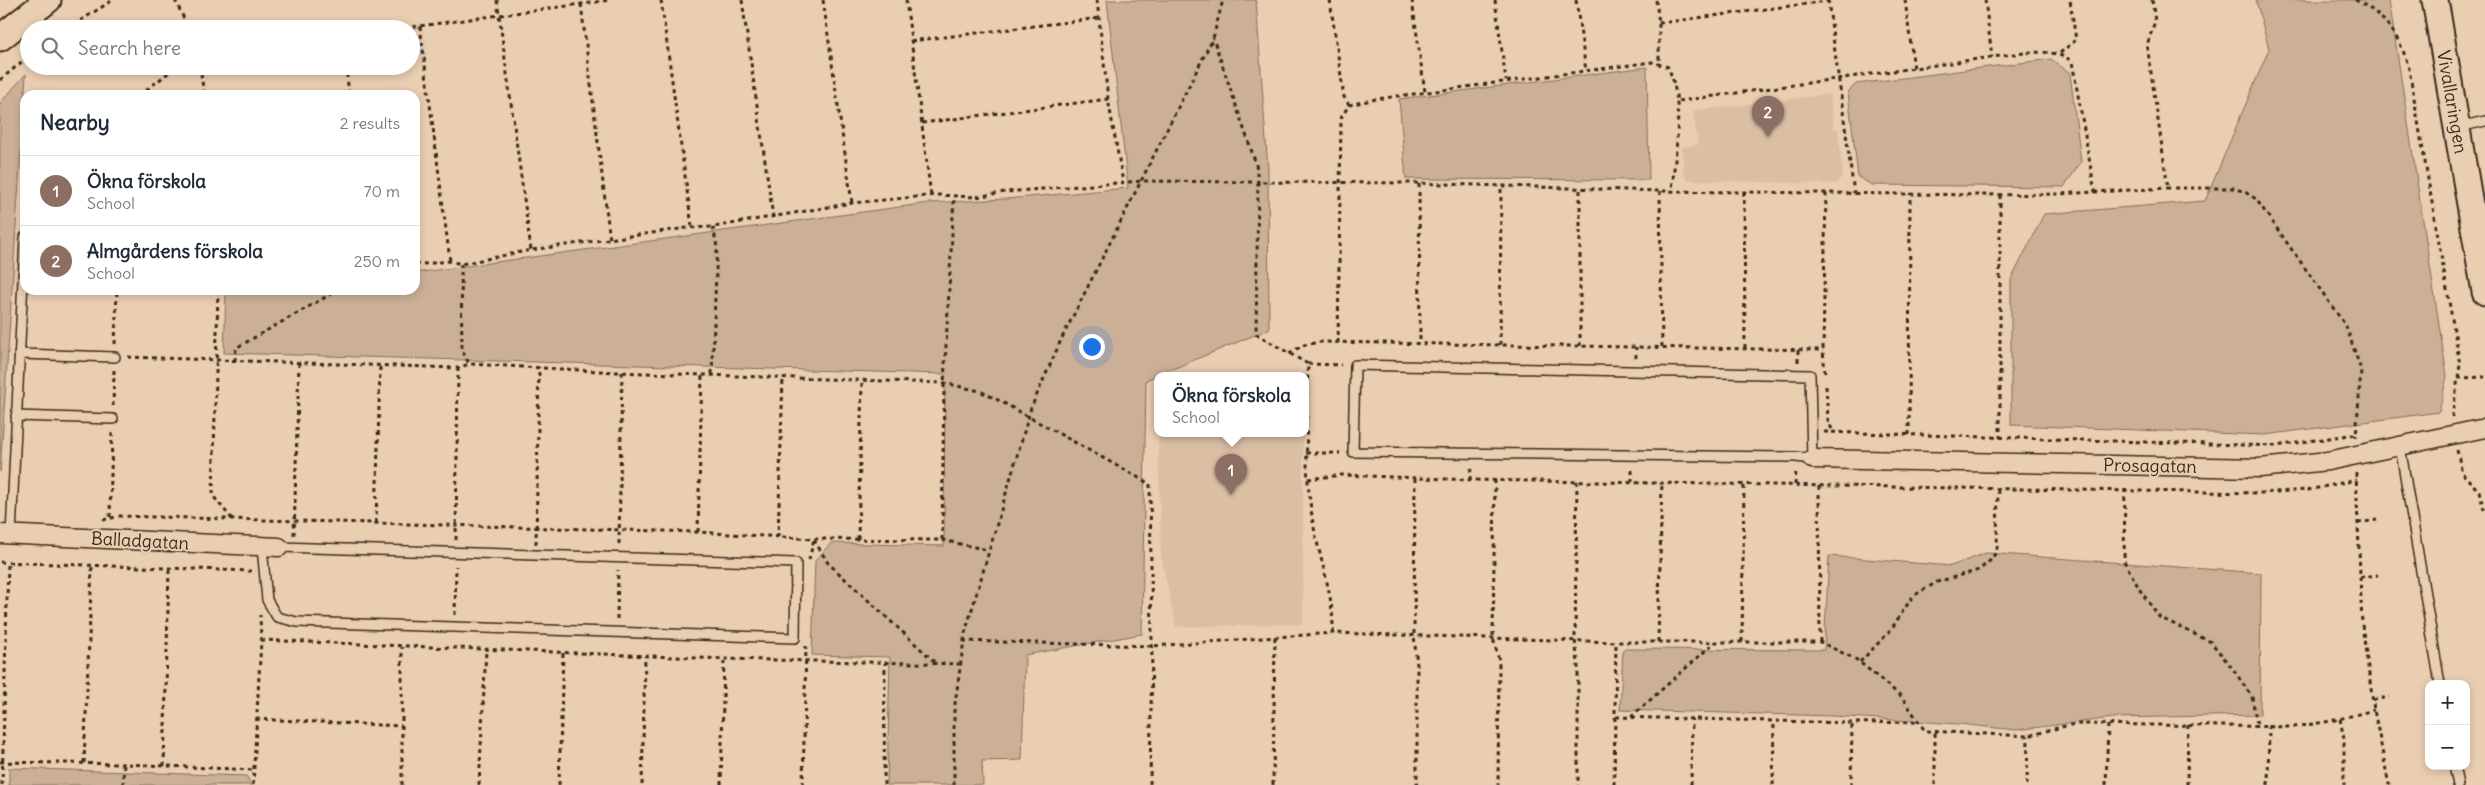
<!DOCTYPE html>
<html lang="en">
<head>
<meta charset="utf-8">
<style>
	:root { --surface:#fff; --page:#f2f2f3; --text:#1f2937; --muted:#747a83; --line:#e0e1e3; --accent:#db2777 }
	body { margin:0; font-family:Delius,sans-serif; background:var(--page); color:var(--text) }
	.controls { position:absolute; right:15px; bottom:15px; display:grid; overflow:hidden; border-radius:10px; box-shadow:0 2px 8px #0003 }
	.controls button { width:45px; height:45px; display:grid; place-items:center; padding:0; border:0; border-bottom:1px solid var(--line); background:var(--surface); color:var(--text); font:25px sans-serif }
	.you { position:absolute; left:1091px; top:346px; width:18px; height:18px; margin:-12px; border:4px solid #fff; border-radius:50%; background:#1a73e8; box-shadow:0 0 0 8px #1a73e833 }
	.badge { display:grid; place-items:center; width:32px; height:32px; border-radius:50%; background:var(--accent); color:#fff; font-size:16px; font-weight:700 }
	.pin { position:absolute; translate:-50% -41px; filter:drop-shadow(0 1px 2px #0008) }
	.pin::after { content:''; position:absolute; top:26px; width:18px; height:15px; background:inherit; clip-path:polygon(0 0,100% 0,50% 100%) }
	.popup { position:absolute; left:1154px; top:372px; width:155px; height:65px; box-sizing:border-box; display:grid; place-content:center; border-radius:10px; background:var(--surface); filter:drop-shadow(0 1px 4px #0005); font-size:16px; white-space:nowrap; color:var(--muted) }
	.popup b { font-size:19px; color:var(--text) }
	.popup::after { content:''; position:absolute; left:50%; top:100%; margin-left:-10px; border:10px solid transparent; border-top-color:var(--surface) }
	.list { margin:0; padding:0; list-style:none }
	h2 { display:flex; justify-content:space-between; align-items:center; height:65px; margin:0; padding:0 20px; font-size:21px }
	h2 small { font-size:16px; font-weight:400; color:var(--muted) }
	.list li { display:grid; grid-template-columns:32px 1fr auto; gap:15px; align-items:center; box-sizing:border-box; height:70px; padding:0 20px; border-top:1px solid var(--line) }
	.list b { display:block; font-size:19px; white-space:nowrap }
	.list p { margin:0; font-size:16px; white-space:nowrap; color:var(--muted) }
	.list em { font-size:16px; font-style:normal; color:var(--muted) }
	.icon { flex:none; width:28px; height:28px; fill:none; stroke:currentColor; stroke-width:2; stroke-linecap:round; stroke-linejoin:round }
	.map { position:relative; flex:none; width:2485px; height:785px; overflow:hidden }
	.search { position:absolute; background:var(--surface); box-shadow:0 2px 8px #0003; left:20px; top:20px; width:400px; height:55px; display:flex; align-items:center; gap:12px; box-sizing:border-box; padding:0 18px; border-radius:28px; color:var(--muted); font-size:19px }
	.panel { position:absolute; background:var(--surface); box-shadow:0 2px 8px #0003; left:20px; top:90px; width:400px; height:205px; border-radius:15px }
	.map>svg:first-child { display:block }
</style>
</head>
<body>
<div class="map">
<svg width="2485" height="785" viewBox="0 0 2485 785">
	<rect width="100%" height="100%" fill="#eaceb1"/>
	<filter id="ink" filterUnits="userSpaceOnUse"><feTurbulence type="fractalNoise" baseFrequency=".02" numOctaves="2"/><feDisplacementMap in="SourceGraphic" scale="10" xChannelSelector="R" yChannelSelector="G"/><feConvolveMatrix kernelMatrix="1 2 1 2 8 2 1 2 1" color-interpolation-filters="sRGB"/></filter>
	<g filter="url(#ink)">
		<g fill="#dabfa4">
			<polygon points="1830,94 1834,128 1838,129 1843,175 1836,184 1689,180 1684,176 1682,147 1698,145 1693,111"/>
			<polygon points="1158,434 1303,434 1303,624 1176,627 1161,555"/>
		</g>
		<g fill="#cbb097" stroke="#836d5a">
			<polygon points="1107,0 1256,0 1268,170 1269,329 1146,380 1142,634 1025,655 1022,760 982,761 983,785 887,785 890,657 812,655 815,561 831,543 944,546 945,374 224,353 226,290 415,290 415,273 929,203 1006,199 1128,188"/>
			<polygon points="2256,0 2389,0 2447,376 2439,412 2265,435 2011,425 2011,280 2044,214 2205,201 2269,49"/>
			<polygon points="2051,59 2070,73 2081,162 2064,187 1872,185 1858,177 1848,92 1856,84"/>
			<polygon points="1647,67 1649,180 1406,179 1399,99"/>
			<polygon points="26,74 0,472 0,103"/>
			<polygon points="1986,553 2261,573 2260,715 2113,718 2016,730 1959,724 1832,716 1620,710 1623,649 1824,650 1829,556 1951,566"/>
			<polygon points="9,768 246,776 252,785 9,785"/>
		</g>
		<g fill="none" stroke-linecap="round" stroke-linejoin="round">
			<g stroke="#3b2a1e" stroke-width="12">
				<g id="lane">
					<polyline points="2459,127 2485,121"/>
					<polyline points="19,354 115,357"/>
					<polygon points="1355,365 1810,375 1812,459 1796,457 1353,452"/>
					<polyline points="16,416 113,419"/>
					<polyline points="2400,446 2440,684"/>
					<polyline points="11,535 25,237"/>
					<polyline points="262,547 267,600 277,617 297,622 795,638 796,563 279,547"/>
					<polyline points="2454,766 2458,785"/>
				</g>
			</g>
			<g stroke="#3b2a1e" stroke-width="21">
				<g id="street">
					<polyline points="1812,459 2260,468 2328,461 2485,428"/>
					<polyline points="0,534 279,547"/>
				</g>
			</g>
			<g stroke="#3b2a1e" stroke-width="29">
				<g id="secondary">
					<polyline points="2435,0 2485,292"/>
					<polyline points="0,38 48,0"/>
				</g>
			</g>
			<g stroke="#3b2a1e" stroke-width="3" stroke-dasharray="4 4" stroke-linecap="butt">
				<polyline points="175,0 189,29"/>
				<polyline points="497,0 531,250"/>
				<polyline points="661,0 692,227"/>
				<polyline points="742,0 773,217"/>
				<polyline points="823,0 852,203"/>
				<polyline points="906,0 931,196"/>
				<polyline points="1097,0 1108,99 1123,182"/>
				<polyline points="1330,0 1344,97 1349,105"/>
				<polyline points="1412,0 1425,92"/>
				<polyline points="1495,0 1506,81"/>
				<polyline points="1576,0 1586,71"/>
				<polyline points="1656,0 1659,23 1659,64"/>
				<polyline points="1828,0 1854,193"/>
				<polyline points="1905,0 1914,69"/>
				<polyline points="1985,0 1992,57"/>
				<polyline points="2152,0 2155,21 2147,45 2168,188"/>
				<path d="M2355 0C2385 14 2401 38 2409 69L2460 365 2452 417"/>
				<polyline points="581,4 610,240"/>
				<polyline points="1659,23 1828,1"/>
				<polyline points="420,26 450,261"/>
				<polyline points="67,29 113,0"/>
				<polyline points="397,29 611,0"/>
				<polyline points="911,41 1100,18"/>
				<polyline points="2060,53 2076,40 2070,0"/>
				<polyline points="200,66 204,95"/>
				<polyline points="346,66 349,95"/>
				<polyline points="0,80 29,56"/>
				<polyline points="140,95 177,66"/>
				<path d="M1679 101 2014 54C2036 52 2053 49 2072 61L2095 192"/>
				<polyline points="922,123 1108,99"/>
				<polyline points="1419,184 1420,344"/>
				<polyline points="1580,190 1580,346"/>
				<polyline points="1660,191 1662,347"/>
				<polyline points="1744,192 1745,348"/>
				<polyline points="2000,195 2000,438"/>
				<polyline points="461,264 462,350 469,364"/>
				<polyline points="415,265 450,261 461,264 531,250 687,228 713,227 852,203 937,195 976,197 1005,192 1142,181 1258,182 1256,164 1213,38"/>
				<polyline points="218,290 213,496 232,519"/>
				<path d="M1338 343 1341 118 1349 105 1376 99 1652 62 1668 67C1685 105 1675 150 1672 191"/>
				<polyline points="115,344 117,290"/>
				<polyline points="1500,345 1501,187"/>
				<polyline points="1289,353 1304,345 1320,342 1823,350"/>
				<polyline points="128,357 458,368 469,364 616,372 944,383 980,391 1000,401 1150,484 1152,646 1150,785"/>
				<polyline points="1636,358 1636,347"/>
				<polyline points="235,361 236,348 338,290"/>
				<polyline points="1798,362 1798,350"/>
				<polyline points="1308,364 1341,365"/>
				<polyline points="1825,373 1823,350 1826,193"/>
				<polyline points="712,374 717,247 713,227"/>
				<polyline points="2458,378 2485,377"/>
				<polyline points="1826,386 1828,420 1833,432"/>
				<polyline points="113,406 114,370"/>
				<polyline points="1824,432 2276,446 2356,434"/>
				<polyline points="1909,435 1910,194"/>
				<polyline points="2457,450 2462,473 2479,491 2485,513"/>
				<polyline points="1306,453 1340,453"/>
				<polyline points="2356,473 2362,625 2374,710 2389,785"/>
				<polyline points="1415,478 1414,635 1417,665 1417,784 1423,785"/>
				<polyline points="1308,479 1342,475 1472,480 2261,493 2308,490 2356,480"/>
				<polyline points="1470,480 1471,467"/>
				<polyline points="1495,480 1493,638 1499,660 1498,785"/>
				<polyline points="1577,481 1575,640 1578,663 1578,785"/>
				<polyline points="1632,482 1632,467"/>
				<polyline points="1795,485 1796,469"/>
				<polyline points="1819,486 1820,642"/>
				<polyline points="2125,489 2124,561 2140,590 2159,617 2211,642 2233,669 2252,697 2257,725"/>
				<polyline points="110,517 112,432"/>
				<polyline points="103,520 120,516 698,532 814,539 942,540 988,550"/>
				<polyline points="376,523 380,367"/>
				<polyline points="2358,523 2377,520"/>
				<polyline points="698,532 702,374"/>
				<polyline points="294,535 299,363"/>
				<polyline points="778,537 783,377"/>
				<polyline points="858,539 862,381"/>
				<polyline points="456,540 458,368"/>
				<polyline points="814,540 828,563 937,664"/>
				<polyline points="942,540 944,383 954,197"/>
				<polyline points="536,544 539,367"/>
				<polyline points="619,544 622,372"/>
				<polyline points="809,560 814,539"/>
				<polyline points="0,562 251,571"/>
				<polyline points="2360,577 2378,575"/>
				<polyline points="455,615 456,566"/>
				<polyline points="617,619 618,570"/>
				<path d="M1333 633C1334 590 1316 551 1311 509 1304 461 1307 413 1308 364L1256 334 1258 182 1413 183 1660 191 1982 195 2058 194 2168 188H2233L2245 192 2256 199 2346 326 2361 370 2356 437"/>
				<polyline points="261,640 724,659 959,664"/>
				<polyline points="963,641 1152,646 1333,633 1616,642 1820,642 1857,660 1902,697 1925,731 2028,736 2069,725 2082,724 2294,727 2331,721 2374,710"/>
				<polyline points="1658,642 1662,482"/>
				<polyline points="1742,642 1744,484"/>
				<polyline points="1860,662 1890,631 1913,596 1937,582 1979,570 1992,559 1997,550 1998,488"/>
				<polyline points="2373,700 2389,697"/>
				<polyline points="1616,717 1852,723 1918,722"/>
				<polyline points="1631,717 1714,643"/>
				<polyline points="256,719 402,726"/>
				<polyline points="2340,719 2344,739 2344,785"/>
				<polyline points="0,762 124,764 254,770"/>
				<polyline points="84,763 92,566"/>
				<polyline points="164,766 169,569"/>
				<polyline points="2,785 8,562"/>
				<polyline points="123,785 124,764"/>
				<polyline points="253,785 261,640 260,615"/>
				<polyline points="402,785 402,647"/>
				<polyline points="479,785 486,650"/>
				<polyline points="559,785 563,653"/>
				<polyline points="642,785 645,656"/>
				<polyline points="721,785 724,659"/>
				<polyline points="803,785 806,646"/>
				<polyline points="884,785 885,663"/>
				<polyline points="954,785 954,711 965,633 1031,408 1061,340 1213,38 1223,0"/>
				<polyline points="1273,785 1275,637"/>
				<polyline points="1614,785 1616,642"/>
				<polyline points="1691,785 1692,719"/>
				<polyline points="1773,785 1774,721"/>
				<polyline points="1851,785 1852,723"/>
				<polyline points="1935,785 1935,731"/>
				<polyline points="2027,785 2028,736"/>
				<polyline points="2106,785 2108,724"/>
				<polyline points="2187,785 2188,724"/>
				<polyline points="2268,785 2269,725"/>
			</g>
			<use href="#lane" stroke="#eaceb1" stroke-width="9"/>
			<use href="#street" stroke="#eaceb1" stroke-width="18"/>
			<use href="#secondary" stroke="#eaceb1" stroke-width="25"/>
		</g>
	</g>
	<g text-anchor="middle" stroke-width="4" stroke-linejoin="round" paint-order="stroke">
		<g font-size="18" fill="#3b2a1e" stroke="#eaceb1">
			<text transform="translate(2452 102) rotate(80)" y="6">Vivallaringen</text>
			<text transform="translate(2150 466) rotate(1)" y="6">Prosagatan</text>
			<text transform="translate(140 541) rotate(3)" y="6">Balladgatan</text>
		</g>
	</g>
</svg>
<div class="controls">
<button>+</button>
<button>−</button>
</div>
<div class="you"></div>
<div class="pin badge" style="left:1231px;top:495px;background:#8d6e63">1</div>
<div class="popup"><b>Ökna förskola</b>School</div>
<div class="pin badge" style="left:1768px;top:137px;background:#8d6e63">2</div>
<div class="search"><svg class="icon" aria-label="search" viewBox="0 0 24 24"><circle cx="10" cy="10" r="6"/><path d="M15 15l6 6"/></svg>Search here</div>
<section class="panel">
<h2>Nearby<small>2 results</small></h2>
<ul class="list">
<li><span class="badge" style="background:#8d6e63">1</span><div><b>Ökna förskola</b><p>School</p></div><em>70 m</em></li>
<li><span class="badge" style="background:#8d6e63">2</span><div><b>Almgårdens förskola</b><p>School</p></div><em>250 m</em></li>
</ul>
</section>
</div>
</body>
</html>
